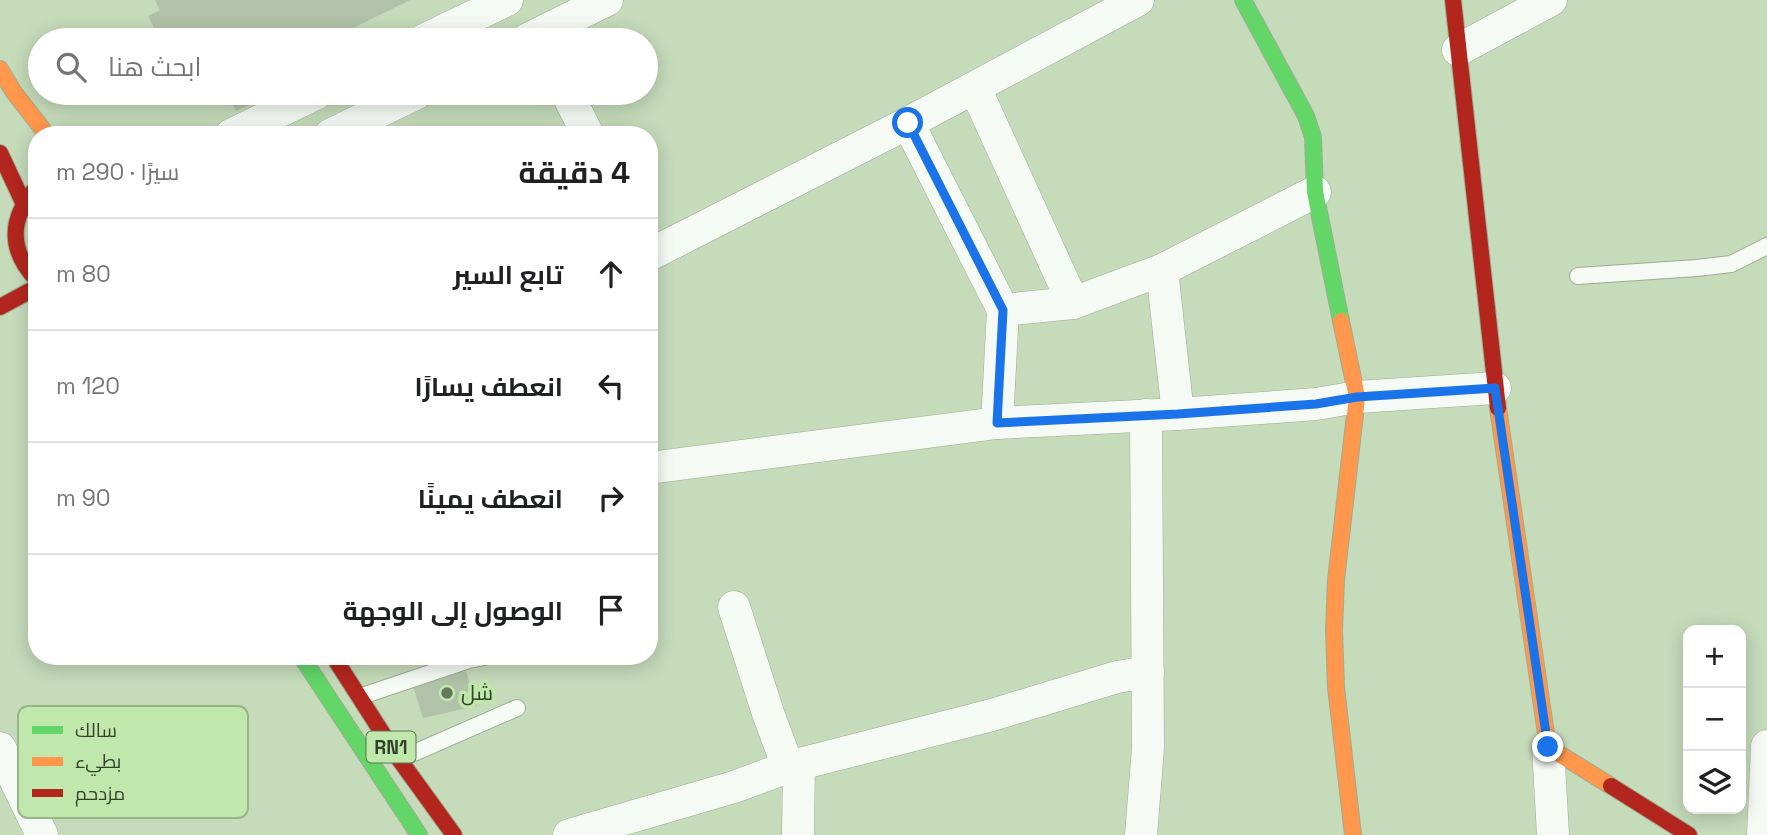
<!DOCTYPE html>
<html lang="ar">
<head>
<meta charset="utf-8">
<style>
	:root { --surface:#fff; --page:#f2f2f2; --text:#202124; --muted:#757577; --line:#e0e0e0 }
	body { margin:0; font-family:"Space Grotesk",Cairo,sans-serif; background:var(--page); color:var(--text); direction:rtl }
	.controls { position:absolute; right:21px; bottom:21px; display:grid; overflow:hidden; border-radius:14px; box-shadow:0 4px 18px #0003 }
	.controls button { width:63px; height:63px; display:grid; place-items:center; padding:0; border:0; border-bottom:2px solid var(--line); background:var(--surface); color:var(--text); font:35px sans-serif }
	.stop { position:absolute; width:21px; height:21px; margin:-16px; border:5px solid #1a73e8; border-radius:50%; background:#fff }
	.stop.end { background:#1a73e8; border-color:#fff; box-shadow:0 2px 7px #0008 }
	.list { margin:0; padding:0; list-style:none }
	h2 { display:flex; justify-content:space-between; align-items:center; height:91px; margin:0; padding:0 28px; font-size:30px }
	h2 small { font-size:23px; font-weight:400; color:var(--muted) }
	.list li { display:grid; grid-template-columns:46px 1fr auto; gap:21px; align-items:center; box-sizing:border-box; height:112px; padding:0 28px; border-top:2px solid var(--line) }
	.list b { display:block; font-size:26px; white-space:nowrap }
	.list em { font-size:23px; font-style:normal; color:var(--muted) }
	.icon { flex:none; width:38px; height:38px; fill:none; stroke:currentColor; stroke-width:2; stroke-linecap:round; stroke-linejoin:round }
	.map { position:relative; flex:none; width:1767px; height:835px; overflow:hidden; direction:ltr }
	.search { position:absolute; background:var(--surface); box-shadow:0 4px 18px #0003; left:28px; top:28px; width:630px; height:77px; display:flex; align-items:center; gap:18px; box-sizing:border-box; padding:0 24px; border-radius:38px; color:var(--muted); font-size:26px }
	.panel { position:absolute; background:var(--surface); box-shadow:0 4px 18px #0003; left:28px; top:126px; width:630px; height:539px; border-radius:28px; direction:rtl }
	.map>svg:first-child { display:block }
</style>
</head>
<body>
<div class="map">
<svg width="1767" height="835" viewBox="0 0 1767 835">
	<rect width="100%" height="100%" fill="#c5dbba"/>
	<g fill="#b1c2a8">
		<polygon points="155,0 410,0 345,32 348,40 160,40 148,16 160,10"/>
		<polygon points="226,93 273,93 236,111"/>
		<polygon points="466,671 477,706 423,718 412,683"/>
	</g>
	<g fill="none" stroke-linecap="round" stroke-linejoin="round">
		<g stroke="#9cad94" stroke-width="18">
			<g id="lane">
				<polyline points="1578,276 1697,268 1731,264 1767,246"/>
				<polyline points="359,697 469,660 489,656"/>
				<polyline points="400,759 517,708"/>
			</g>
		</g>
		<g stroke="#9cad94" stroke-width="33">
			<g id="street">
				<polyline points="424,40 507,0"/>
				<polyline points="526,40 607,0"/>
				<polyline points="1458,50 1551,0"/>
				<polyline points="975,88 1073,303"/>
				<polyline points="567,93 588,135"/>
				<polyline points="908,123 1003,310"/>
				<polyline points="231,135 317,93"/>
				<polyline points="330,135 417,93"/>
				<polyline points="649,255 908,123 1138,0"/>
				<polyline points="1162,270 1178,414"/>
				<polyline points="997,423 1003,310 1073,303 1162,270 1315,192"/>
				<polyline points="649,468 997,423 1178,414 1316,404 1357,397 1495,388"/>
				<polyline points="734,607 768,713 788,767"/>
				<polyline points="1548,747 1553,835"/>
				<polyline points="0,748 42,835"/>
				<polyline points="569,835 734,787 788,767 992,715 1117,677 1148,672"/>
				<polyline points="798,835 799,765"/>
				<polyline points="1141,835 1148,748 1146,415"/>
				<polyline points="1763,835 1767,746"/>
			</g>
		</g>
		<g stroke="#9cad94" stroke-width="18">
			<g id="fast">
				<polyline points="1243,0 1306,116 1313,137 1315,192 1341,321"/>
				<polyline points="301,656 419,835"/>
			</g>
		</g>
		<g stroke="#9cad94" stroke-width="18">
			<g id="slow">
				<polyline points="0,69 13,91 47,135"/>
				<polyline points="1341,321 1357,397 1336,580 1334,630 1336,687 1353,835"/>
				<polyline points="1498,408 1548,747 1611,786"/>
			</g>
		</g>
		<g stroke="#9cad94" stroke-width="18">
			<g id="jam">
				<polyline points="1453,0 1498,408"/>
				<polyline points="0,153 23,202"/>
				<path d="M37 187C9 218 8 250 37 280"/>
				<polyline points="0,307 37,287"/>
				<polyline points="333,656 399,759 454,835"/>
				<polyline points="1611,786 1689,835"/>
			</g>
		</g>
		<use href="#lane" stroke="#f6faf5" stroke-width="16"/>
		<use href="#street" stroke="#f6faf5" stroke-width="32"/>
		<use href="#fast" stroke="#63d668" stroke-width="16"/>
		<use href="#slow" stroke="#ff974d" stroke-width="16"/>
		<use href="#jam" stroke="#b3261e" stroke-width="16"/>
	</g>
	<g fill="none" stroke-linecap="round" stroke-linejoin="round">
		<polyline stroke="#1a73e8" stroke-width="9" points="908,123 1003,310 997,423 1178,414 1316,404 1357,397 1495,388 1548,747"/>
	</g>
	<circle fill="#65785c" stroke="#c0e8ad" stroke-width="2.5" cx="447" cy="693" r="7"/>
	<g text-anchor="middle" stroke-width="7" stroke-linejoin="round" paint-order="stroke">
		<rect fill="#c0e8ad" stroke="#5d7451" stroke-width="2" x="366.5" y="731.5" width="49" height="31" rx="5"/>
		<g font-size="19" font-weight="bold" fill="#32422a">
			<text x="391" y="754">RN1</text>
		</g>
		<g font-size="21" fill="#32422a" stroke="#c0e8ad" text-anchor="start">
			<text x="461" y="700">شل</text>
		</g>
	</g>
	<rect x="18" y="706" width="230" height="112" rx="10" fill="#c0e8ad" stroke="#95b686" stroke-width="2"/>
	<rect x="32" y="726" width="31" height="8" fill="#63d668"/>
	<rect x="32" y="757" width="31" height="9" fill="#ff974d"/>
	<rect x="32" y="789" width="31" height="8" fill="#b3261e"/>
	<g font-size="19" fill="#32422a">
		<text x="75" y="737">سالك</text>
		<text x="75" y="768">بطيء</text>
		<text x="75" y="800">مزدحم</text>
	</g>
</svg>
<div class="controls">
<button>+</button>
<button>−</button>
<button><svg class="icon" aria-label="layers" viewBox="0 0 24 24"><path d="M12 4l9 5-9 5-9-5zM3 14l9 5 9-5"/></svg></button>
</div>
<div class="stop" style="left:908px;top:123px"></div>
<div class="stop end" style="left:1548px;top:747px"></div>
<div class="search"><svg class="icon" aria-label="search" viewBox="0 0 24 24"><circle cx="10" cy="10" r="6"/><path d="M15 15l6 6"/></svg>ابحث هنا</div>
<section class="panel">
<h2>4 دقيقة<small>سيرًا · 290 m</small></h2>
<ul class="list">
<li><svg class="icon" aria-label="ahead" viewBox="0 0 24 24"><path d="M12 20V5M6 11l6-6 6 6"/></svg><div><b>تابع السير</b></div><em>80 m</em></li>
<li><svg class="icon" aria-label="left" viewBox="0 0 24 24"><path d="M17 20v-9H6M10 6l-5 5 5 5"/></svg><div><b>انعطف يسارًا</b></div><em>120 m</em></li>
<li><svg class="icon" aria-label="right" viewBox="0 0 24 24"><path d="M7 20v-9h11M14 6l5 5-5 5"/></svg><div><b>انعطف يمينًا</b></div><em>90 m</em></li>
<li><svg class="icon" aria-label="arrive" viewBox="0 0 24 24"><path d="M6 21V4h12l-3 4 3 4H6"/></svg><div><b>الوصول إلى الوجهة</b></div></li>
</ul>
</section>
</div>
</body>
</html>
